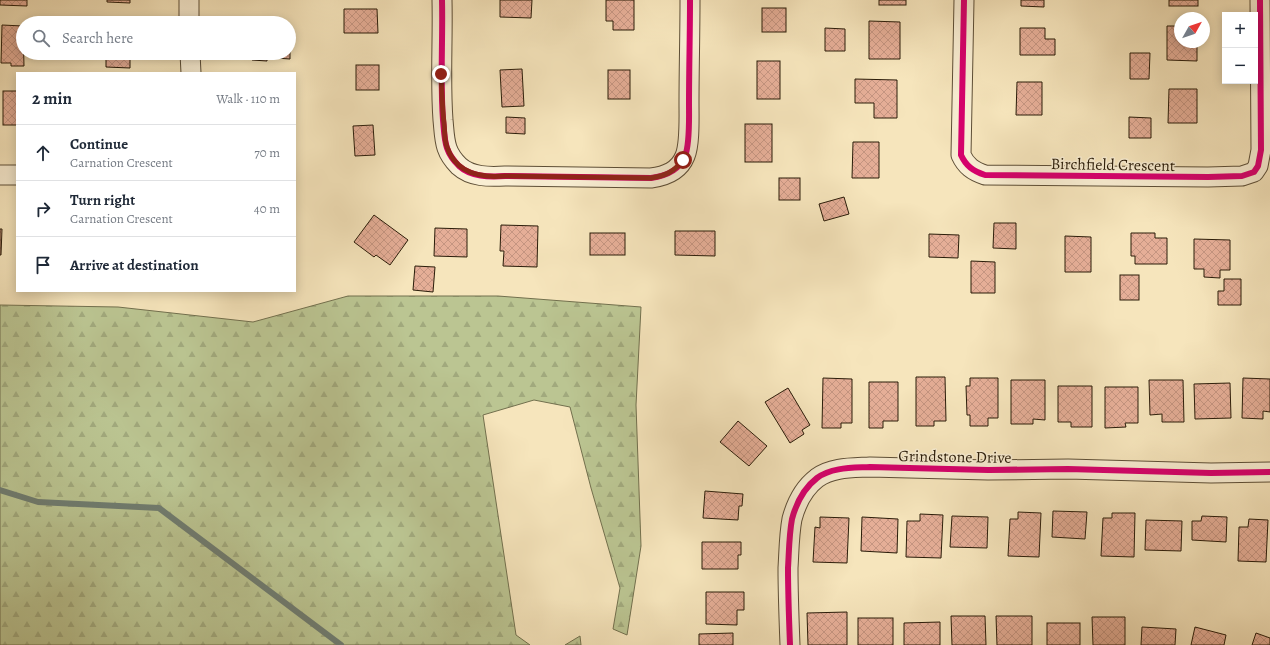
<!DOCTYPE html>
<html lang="en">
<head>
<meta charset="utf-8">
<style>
	:root { --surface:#fff; --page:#f6f6f7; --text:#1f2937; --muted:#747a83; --line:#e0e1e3 }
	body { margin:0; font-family:Alegreya,serif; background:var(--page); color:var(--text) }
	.controls { position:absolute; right:12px; top:12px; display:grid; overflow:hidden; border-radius:0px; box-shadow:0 2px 10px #0003 }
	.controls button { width:36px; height:36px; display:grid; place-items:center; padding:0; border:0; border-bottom:1px solid var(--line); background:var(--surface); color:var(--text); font:20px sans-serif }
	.compass { position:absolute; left:1174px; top:12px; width:36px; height:36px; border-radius:50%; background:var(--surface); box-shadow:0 2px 10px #0003; rotate:50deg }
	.stop { position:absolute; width:12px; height:12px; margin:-9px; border:3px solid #8f2418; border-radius:50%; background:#fff }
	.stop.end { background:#8f2418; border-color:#fff; box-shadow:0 1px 4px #0008 }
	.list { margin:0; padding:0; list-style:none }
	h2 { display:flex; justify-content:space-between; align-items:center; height:52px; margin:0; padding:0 16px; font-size:17px }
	h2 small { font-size:13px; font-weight:400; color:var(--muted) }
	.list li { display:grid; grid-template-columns:26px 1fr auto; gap:12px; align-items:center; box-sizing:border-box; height:56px; padding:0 16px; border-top:1px solid var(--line) }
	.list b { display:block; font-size:15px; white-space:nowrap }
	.list p { margin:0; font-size:13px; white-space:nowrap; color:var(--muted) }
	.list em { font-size:13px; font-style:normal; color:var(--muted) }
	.icon { flex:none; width:22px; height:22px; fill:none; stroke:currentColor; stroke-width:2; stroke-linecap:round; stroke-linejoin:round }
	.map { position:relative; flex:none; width:1270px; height:645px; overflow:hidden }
	.search { position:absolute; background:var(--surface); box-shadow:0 2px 10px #0003; left:16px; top:16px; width:280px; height:44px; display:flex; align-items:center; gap:10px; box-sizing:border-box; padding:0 14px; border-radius:22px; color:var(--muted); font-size:15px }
	.panel { position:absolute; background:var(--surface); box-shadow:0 2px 10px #0003; left:16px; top:72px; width:280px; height:220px; border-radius:0px }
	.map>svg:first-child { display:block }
</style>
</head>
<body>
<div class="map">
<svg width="1270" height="645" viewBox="0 0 1270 645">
	<defs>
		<pattern id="forest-firs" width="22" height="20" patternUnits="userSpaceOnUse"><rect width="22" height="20" fill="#bbc592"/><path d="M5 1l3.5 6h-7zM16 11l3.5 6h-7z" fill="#a1a97d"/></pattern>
		<pattern id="building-cross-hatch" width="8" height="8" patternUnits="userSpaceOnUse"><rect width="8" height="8" fill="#e5ae97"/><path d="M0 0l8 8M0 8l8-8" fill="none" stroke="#c59581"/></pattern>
	</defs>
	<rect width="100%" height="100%" fill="#f6e5bc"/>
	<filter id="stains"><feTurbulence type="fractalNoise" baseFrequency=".005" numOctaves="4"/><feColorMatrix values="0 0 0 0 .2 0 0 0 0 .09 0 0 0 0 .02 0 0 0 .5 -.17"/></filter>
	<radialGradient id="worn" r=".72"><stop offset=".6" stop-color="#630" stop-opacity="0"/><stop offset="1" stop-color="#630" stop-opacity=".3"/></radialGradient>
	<g fill="url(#forest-firs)" stroke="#72704e">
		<polygon points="348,296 498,296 641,307 636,405 641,546 627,635 613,629 620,588 591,488 570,407 534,400 483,415 516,635 530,645 0,645 0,305 118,307 253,322"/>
		<polygon points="580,636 581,645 565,645"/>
	</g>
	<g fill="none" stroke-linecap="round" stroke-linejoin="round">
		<polyline stroke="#707d71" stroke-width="6" points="0,490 38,502 159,508 341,645"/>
	</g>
	<g fill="url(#building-cross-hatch)" stroke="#2a1c09">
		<polygon points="0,0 27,0 27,6 0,5"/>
		<polygon points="107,0 130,0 130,3 107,2"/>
		<polygon points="500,0 532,0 531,18 500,17"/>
		<polygon points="606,0 634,0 634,30 613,30 613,21 606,21"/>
		<rect x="879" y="0" width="27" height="5"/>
		<polygon points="1021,0 1044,0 1044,7 1021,6"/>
		<rect x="1169" y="0" width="29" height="6"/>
		<rect x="762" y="8" width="24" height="24"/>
		<polygon points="344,9 377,9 378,33 344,33"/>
		<polygon points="869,21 900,22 900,59 869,59"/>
		<polygon points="2,25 23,26 24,66 11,66 11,63 1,63"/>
		<polygon points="1167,26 1180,26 1180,42 1197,42 1197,61 1167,60"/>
		<polygon points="825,28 845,29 845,51 825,51"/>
		<polygon points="1020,28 1045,28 1045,39 1055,39 1055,55 1020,55"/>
		<polygon points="289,42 290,43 290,59 276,58 277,53 289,53"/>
		<polygon points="106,53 130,53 130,68 106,67"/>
		<polygon points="253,53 267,53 267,61 252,60"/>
		<polygon points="1130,53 1150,53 1149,79 1130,79"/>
		<rect x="757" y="61" width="23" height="38"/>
		<rect x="356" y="65" width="23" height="25"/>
		<polygon points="522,69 524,106 502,107 500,70"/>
		<rect x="608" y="70" width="22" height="29"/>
		<polygon points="855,79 897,80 897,118 874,118 874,103 855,103"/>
		<polygon points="1017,82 1042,82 1042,115 1016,115"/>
		<polygon points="1169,89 1197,89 1197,123 1168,123"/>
		<rect x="3" y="91" width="14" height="34"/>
		<polygon points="506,117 525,118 525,134 506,133"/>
		<polygon points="1129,117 1151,118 1151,138 1129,138"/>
		<rect x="745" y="124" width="27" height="38"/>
		<polygon points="373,125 375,155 355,156 353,126"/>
		<polygon points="853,142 879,142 879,178 852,178"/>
		<rect x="779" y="178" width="21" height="22"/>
		<polygon points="844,197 849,214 824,221 819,204"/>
		<polygon points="374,215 408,240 390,265 376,255 374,257 354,242"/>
		<polygon points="994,223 1016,223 1016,249 993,248"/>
		<polygon points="501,225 538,226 537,267 503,266 504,251 500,251"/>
		<polygon points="435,228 467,229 467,257 434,256"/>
		<polygon points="0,229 2,229 1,255 0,255"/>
		<polygon points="675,231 715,231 715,256 675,255"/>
		<rect x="590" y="233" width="35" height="22"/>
		<polygon points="1131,233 1155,233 1155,238 1167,238 1167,264 1135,264 1135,256 1131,256"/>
		<polygon points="929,234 959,235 958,258 929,257"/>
		<polygon points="1065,236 1091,237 1091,272 1065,272"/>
		<polygon points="1194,239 1230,240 1230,270 1220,270 1220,278 1204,277 1204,269 1194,269"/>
		<polygon points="971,261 995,262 995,293 971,293"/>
		<polygon points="415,266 435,267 433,292 413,290"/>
		<rect x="1120" y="275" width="19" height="25"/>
		<polygon points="1224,279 1241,279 1241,305 1218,305 1218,291 1224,291"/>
		<polygon points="916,377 945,377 946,421 934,421 934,426 916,426"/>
		<polygon points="823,378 852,379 852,423 841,423 841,428 822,428"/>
		<polygon points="970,378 998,378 998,418 988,418 988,426 970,426 970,415 967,415 966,386 970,386"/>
		<polygon points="1243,378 1270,379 1270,412 1263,411 1263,419 1242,418"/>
		<polygon points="1011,380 1045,380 1045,420 1033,419 1033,424 1011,424"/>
		<polygon points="1149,380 1183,380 1184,422 1162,422 1162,414 1150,415"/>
		<polygon points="869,382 898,382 898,421 883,421 883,428 869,428"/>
		<polygon points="1230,383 1231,418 1195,419 1194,384"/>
		<polygon points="1058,386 1092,386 1092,427 1071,427 1071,422 1058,422"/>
		<polygon points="1105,387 1138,387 1138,423 1125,423 1126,427 1105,428"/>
		<polygon points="788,388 810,425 802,430 804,434 790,443 765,402"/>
		<polygon points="738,421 767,446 749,466 720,442"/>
		<polygon points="705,491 743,494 742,506 739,506 738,520 703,518"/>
		<polygon points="1053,511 1087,512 1085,539 1052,537"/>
		<polygon points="1018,512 1041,513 1039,557 1008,556 1010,519 1018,519"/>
		<polygon points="1112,513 1135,513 1134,557 1101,556 1103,518 1112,518"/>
		<polygon points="920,514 943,515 941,558 906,557 907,521 920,521"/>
		<polygon points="952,516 988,517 987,548 950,547"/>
		<polygon points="1202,516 1227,517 1226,542 1192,540 1192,521 1201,521"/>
		<polygon points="820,517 849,518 847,563 813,562 815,527 820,528"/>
		<polygon points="862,517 898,519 897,553 861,551"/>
		<polygon points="1249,519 1268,520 1266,562 1238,561 1239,527 1248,527"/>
		<polygon points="1146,520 1182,521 1181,551 1145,550"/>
		<polygon points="702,542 741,542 741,555 738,555 738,569 702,569"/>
		<polygon points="706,592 744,592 744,610 737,610 737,625 706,624"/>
		<polygon points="847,612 847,645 808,645 807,613"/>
		<polygon points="951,616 985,616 986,645 952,645"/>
		<polygon points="996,616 1032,616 1032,645 997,645"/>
		<polygon points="1092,617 1125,617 1125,645 1093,645"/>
		<rect x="858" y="618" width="35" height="27"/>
		<polygon points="940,622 940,645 904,645 904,623"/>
		<rect x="1047" y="623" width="33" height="22"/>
		<polygon points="1142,627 1176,629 1175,645 1141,645"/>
		<polygon points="1195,627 1226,635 1224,645 1191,645"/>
		<polygon points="733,633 733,645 699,645 699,634"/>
		<polygon points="1256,633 1270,638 1270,645 1252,645"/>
	</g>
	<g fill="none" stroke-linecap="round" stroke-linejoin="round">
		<g stroke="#5d4e36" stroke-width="21">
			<g id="minor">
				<polyline points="189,0 189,23"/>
				<path d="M442 0C443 40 440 80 443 120 444 129 444 139 447 148 449 154 454 161 459 166 471 177 489 177 505 176L651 178C666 176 679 171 685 156 690 144 689 118 689 104 689 69 690 35 690 0"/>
				<path d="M964 0 961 155C966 166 973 171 985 175L1208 177 1242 176 1254 172 1258 166 1261 150 1260 0"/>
				<polyline points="190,53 191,73"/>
				<polyline points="0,175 17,175"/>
				<path d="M790 645C789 619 788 594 788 568 789 552 789 535 792 519 796 504 804 488 817 478 832 467 853 468 870 467L988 470 1068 469 1211 473 1270 472"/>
			</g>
		</g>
		<use href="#minor" stroke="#f9eed3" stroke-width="19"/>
		<g stroke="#f9eed3" stroke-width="8">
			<g id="cycleway">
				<path d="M442 0C443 40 440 80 443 120 444 129 444 139 447 148 449 154 454 161 459 166 471 177 489 177 505 176L651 178C666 176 679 171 685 156 690 144 689 118 689 104 689 69 690 35 690 0"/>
				<path d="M964 0 961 155C966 166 973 171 985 175L1208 177 1242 176 1254 172 1258 166 1261 150 1260 0"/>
				<path d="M790 645C789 619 788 594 788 568 789 552 789 535 792 519 796 504 804 488 817 478 832 467 853 468 870 467L988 470 1068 469 1211 473 1270 472"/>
			</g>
		</g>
		<use href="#cycleway" stroke="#d6006c" stroke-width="6"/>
	</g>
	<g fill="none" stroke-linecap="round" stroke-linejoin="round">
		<path stroke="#8f2418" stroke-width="5" d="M441 74C442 90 442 107 444 123 445 131 444 140 447 147 456 174 481 178 505 176L651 178C665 176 674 172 683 160"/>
	</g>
	<g text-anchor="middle" stroke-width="3" stroke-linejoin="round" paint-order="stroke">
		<g font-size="16" fill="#2a1c09" stroke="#f9eed3">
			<text transform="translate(1113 164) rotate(1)" y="6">Birchfield Crescent</text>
			<text transform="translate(955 456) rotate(1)" y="6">Grindstone Drive</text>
		</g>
	</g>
	<rect width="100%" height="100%" filter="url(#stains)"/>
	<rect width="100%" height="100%" fill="url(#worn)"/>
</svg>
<div class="controls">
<button>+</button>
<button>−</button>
</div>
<svg class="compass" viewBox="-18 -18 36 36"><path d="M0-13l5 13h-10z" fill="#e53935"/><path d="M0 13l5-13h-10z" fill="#747a83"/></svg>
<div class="stop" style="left:683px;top:160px"></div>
<div class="stop end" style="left:441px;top:74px"></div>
<div class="search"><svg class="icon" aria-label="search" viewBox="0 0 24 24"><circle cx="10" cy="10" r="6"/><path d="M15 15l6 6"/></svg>Search here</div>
<section class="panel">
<h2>2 min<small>Walk · 110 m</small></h2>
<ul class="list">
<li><svg class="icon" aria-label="ahead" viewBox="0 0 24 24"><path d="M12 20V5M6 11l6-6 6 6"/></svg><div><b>Continue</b><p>Carnation Crescent</p></div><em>70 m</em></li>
<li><svg class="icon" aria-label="right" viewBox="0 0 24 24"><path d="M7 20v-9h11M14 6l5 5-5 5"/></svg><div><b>Turn right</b><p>Carnation Crescent</p></div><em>40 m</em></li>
<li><svg class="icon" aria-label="arrive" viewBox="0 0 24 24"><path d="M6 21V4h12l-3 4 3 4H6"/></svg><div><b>Arrive at destination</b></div></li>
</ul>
</section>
</div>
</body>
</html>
